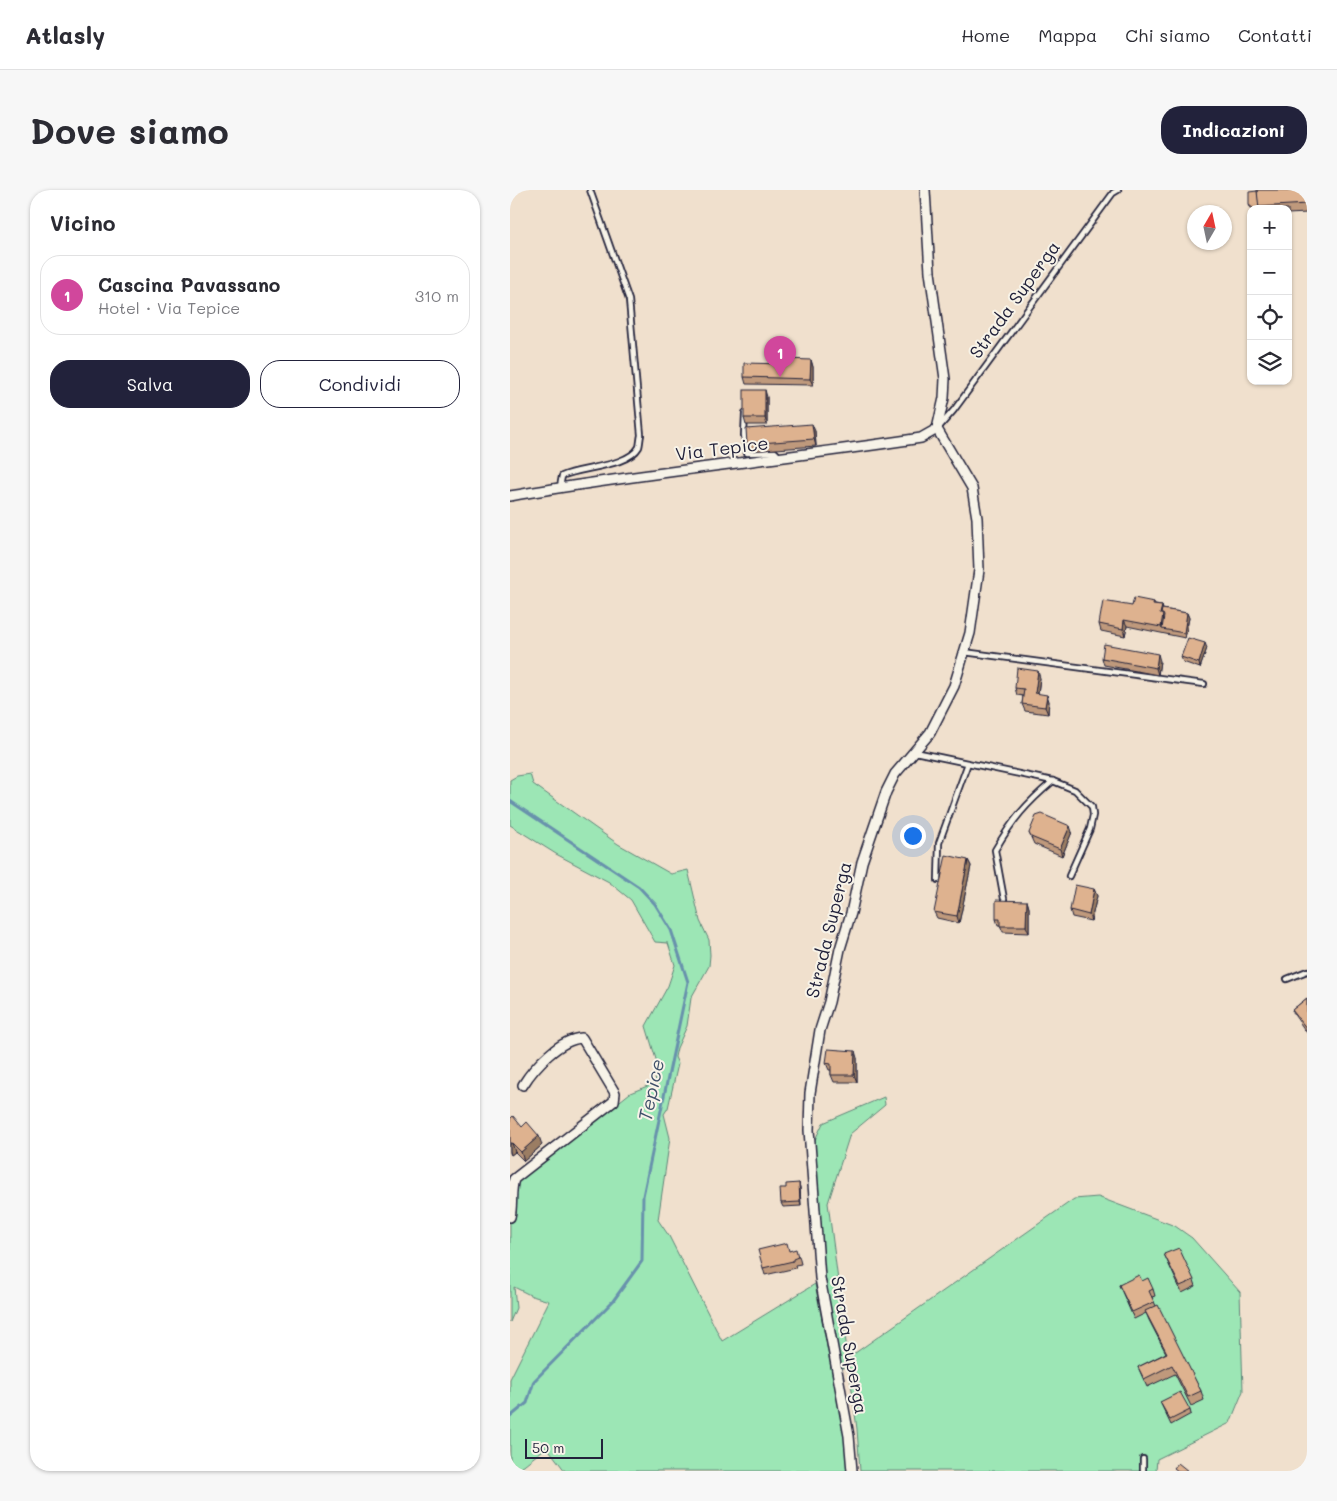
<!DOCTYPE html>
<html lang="it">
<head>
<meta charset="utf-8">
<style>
	:root { --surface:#fff; --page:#f7f7f7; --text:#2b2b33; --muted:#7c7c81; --line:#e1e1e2; --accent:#22223b }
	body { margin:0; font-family:Mali,sans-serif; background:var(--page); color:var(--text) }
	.controls { position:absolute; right:15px; top:15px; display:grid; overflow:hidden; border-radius:10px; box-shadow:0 1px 4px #0004 }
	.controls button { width:45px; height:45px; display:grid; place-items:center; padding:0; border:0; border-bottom:1px solid var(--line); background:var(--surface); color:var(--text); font:25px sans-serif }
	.compass { position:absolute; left:677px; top:15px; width:45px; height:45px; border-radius:50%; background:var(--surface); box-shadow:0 1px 4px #0004; rotate:9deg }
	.scale { position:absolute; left:15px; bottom:12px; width:78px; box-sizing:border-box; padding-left:5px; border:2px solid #22223b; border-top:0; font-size:14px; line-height:18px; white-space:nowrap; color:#22223b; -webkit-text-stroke:4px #f7f3e8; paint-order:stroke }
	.you { position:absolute; left:402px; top:645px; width:18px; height:18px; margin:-12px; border:4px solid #fff; border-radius:50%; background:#1a73e8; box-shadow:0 0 0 8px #1a73e833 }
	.badge { display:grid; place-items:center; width:32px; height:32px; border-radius:50%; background:var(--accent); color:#fff; font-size:16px; font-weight:700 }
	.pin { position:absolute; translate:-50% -41px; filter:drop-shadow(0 1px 2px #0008) }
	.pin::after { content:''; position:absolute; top:26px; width:18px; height:15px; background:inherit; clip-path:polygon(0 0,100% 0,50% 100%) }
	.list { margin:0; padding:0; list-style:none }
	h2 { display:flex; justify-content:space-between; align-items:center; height:65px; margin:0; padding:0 20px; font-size:21px }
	h2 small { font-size:16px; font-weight:400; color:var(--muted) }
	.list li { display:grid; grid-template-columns:32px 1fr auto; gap:15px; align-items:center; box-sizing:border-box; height:80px; margin:0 10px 10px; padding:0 10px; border:1px solid var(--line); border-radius:20px }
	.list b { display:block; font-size:19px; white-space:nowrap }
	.list p { margin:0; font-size:16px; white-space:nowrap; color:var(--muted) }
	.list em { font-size:16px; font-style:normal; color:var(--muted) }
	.actions { display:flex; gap:10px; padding:15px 20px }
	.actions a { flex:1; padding:11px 0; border:1px solid var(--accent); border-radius:20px; text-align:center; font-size:18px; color:var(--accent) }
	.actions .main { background:var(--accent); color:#fff }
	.icon { flex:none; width:28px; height:28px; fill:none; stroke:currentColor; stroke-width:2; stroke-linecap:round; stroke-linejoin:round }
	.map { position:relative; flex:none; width:797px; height:1281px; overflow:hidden; border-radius:20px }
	header { display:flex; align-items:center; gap:30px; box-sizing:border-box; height:70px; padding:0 25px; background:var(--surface); border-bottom:1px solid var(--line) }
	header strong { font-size:24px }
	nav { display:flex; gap:28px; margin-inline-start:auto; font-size:18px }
	.intro { display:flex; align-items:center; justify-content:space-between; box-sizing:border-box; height:120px; padding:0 30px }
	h1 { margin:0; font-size:35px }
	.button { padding:12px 22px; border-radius:20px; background:var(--accent); color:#fff; font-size:18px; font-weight:700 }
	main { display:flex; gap:30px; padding:0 30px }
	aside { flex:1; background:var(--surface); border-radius:20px; box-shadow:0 1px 4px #0004 }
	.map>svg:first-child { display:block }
</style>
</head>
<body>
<header>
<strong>Atlasly</strong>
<nav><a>Home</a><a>Mappa</a><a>Chi siamo</a><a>Contatti</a></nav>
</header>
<div class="intro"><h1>Dove siamo</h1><a class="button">Indicazioni</a></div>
<main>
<aside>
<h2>Vicino<small></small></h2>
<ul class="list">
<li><span class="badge" style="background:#d1479c">1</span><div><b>Cascina Pavassano</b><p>Hotel · Via Tepice</p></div><em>310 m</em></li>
</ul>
<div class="actions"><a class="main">Salva</a><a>Condividi</a></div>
</aside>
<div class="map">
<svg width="797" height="1281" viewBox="0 0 797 1281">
	<rect width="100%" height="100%" fill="#f0e0cd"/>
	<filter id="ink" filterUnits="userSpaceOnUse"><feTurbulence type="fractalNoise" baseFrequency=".02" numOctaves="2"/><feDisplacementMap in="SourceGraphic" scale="10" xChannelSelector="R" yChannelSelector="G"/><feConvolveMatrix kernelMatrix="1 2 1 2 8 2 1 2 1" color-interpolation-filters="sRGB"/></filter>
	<g filter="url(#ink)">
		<g fill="#9ce6b5" stroke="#5f8478">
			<polygon points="20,584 23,594 108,654 161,684 178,680 190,731 199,750 200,765 199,776 181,808 177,836 167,858 165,867 168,874 158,918 154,924 160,948 148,1030 159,1046 212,1151 305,1094 334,1244 337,1281 55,1281 37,1257 6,1281 0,1281 0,1189 39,1111 22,1106 4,1097 6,1118 0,1132 0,1027 7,993 120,903 145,893 148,876 136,836 158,796 165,775 158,753 145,752 121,710 99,692 46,664 0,635 0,590 7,586"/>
			<polygon points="374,907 375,915 340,944 318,1013 338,1168 564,1009 588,1007 665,1036 682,1048 730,1102 733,1201 720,1233 647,1269 646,1281 350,1281 347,1239 338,1169 331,1182 313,1084 303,954 313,933"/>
		</g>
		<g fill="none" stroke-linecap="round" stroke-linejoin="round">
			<polyline stroke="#6892ac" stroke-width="3" points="0,611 129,697 145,714 161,740 178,792 133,1006 132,1071 103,1111 24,1191 17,1213 0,1227"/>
			<g stroke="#22223b" stroke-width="8">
				<g id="service">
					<polyline points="235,223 234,245 237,263 265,262 267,264 267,268"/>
					<polyline points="430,236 444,220 603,3 608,0"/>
					<path d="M50 297 52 286C71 277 118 277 129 257 130 254 130 249 131 245L119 110 80 0"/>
					<polyline points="454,462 694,494"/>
					<polyline points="405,562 543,591 565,600 582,617 583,625 580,639 559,686"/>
					<polyline points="428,690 429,653 458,573"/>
					<path d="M494 709 485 660C503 629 516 614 543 591"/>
					<polyline points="777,789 797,781"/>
					<polyline points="633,1269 633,1281"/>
				</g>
			</g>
			<g stroke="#22223b" stroke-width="12">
				<g id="minor">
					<path d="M0 306C136 282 274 269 411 248L427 239"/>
					<path d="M0 1027C3 1015 0 1001 4 989L104 911 105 903 72 848C50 849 24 877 13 895"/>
					<polyline points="342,1281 339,1246 310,1088 299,940 300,903 310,840 319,812 330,759 341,723 352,672 376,602 385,584 420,543 444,496 460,443 469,380 467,328 462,298 427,239 434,208 435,189 420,82 415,0"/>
				</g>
			</g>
			<use href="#service" stroke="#f7f3e8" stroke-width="4.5"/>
			<use href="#minor" stroke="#f7f3e8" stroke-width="9"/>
		</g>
		<g fill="#bf997b" stroke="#22223b">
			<polygon points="797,0 797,23 778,24 778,19 741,19 739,15 747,1"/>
			<polygon points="301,170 303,177 303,195 236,194 234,187"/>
			<polygon points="257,207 257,235 236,235 234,228"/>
			<polygon points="305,241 306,256 240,261 237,254"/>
			<polygon points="644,412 645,415 652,416 652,419 677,423 679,428 675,448 617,436 615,446 591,441 589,434 622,416"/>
			<polygon points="697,458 690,478 673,472 671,467"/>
			<polygon points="592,468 650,471 648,485 594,475"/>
			<polygon points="530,488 528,504 539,511 538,524 515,521 512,514 513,506 507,505 505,498"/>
			<polygon points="562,642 552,666 524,654 519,643"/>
			<polygon points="458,670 461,676 449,733 427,728 424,722"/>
			<polygon points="584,699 587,706 581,731 562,727 560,720"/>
			<polygon points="517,711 519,718 519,743 493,742 490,735 488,735 486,729"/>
			<polygon points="797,808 797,843 785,826 782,820"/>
			<polygon points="347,868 347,892 324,892 321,885 321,880 319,880 316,873"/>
			<polygon points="0,929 12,937 32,955 14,971 5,962 1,965 0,963"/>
			<polygon points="289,993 290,998 291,1016 273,1017 271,1013 276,998"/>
			<polygon points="280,1061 289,1066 291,1074 285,1075 286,1078 255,1085 253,1078"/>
			<polygon points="654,1064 684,1090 686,1096 672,1103"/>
			<polygon points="632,1091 643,1099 645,1106 642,1107 646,1116 691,1201 694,1210 681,1216 665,1184 637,1197 632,1186 628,1177 656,1163 639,1130 636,1123 624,1129 609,1095"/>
			<polygon points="650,1212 680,1220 681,1224 661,1235"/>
		</g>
		<g fill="#9b7d64" stroke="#22223b">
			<polygon points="301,170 303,177 303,195 300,189"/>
			<polygon points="255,200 257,207 257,235 255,228"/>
			<polygon points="302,234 305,241 306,256 304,249"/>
			<polygon points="652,416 656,431 652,439 650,424"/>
			<polygon points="677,423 679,428 675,448 674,443"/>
			<polygon points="614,430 617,436 615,446 613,439"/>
			<polygon points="695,453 697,458 690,478 689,473"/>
			<polygon points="648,464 650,471 648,485 646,478"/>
			<polygon points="528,481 530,488 527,510 525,503"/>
			<polygon points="537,505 539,511 538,524 535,517"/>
			<polygon points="560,636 562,642 552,666 550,659"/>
			<polygon points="458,670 461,676 449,733 447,726"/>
			<polygon points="584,699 587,706 581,731 579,725"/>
			<polygon points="517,711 519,718 519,743 516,736"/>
			<polygon points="345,861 347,868 347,892 344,885"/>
			<polygon points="29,946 32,955 14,971 11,962"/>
			<polygon points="2,953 5,962 1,965 0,961 0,954"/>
			<polygon points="289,993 290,998 291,1016 290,1012"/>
		</g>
		<g fill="#deb28f" stroke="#22223b">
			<polygon points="747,0 797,0 797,14 748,17"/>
			<polygon points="747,1 749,19 744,19 739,15 739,2"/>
			<polygon points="276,169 301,170 300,189 234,187 234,173 276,174"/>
			<rect x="234" y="200" width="21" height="28"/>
			<polygon points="302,234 304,249 237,254 236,239"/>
			<polygon points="624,408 644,412 643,415 652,416 650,424 653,424 651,437 614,430 613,439 589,434 593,411 622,416"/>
			<polygon points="652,419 677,423 674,443 652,439 654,426 653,424 651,424"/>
			<polygon points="678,448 695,453 689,473 671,467"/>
			<polygon points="594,454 648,464 646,478 592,468"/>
			<polygon points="507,478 528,481 525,503 537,505 535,517 512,514 514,499 505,498"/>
			<polygon points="532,624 560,636 550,659 521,647 519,643 526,626"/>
			<polygon points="436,665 458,670 447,726 424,722"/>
			<polygon points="565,695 584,699 579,725 560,720"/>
			<polygon points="486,710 517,711 516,736 490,736 490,729 486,729"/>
			<polygon points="797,808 797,839 782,820"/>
			<polygon points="318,859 345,861 344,885 321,885 321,874 316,873"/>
			<polygon points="3,926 12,937 17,932 29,946 11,962 2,953 0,954 0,929"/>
			<polygon points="289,993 290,1012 271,1013 270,998 276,998 276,994"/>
			<polygon points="277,1053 279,1061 286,1059 288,1067 283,1069 283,1071 253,1078 248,1060"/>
			<polygon points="669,1058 684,1090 670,1096 654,1064"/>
			<polygon points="629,1085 632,1091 638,1088 643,1099 639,1101 644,1112 622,1122 609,1095"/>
			<polygon points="648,1115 691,1201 678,1207 662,1175 634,1189 628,1177 657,1163 635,1121"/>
			<polygon points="670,1202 680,1220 660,1230 650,1212"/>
			<polygon points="668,1273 678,1281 668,1281 664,1278"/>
		</g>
	</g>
	<g text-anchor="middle" stroke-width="4" stroke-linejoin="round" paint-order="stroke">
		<g font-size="18" fill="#22223b" stroke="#f7f3e8">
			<text transform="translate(505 110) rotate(-54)" y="6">Strada Superga</text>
			<text transform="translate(212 259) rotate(-7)" y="6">Via Tepice</text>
			<text transform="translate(319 740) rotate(-76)" y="6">Strada Superga</text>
			<text transform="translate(339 1155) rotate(80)" y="6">Strada Superga</text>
		</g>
		<g font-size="19" font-style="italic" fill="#3f506a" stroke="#f7f3e8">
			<text transform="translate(141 900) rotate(-78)" y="7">Tepice</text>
		</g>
	</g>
</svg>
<div class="controls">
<button>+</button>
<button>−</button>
<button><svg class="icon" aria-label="locate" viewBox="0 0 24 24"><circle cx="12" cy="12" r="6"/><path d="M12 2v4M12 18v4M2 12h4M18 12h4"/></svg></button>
<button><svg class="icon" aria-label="layers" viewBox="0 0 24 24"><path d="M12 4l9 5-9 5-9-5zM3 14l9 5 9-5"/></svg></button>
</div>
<svg class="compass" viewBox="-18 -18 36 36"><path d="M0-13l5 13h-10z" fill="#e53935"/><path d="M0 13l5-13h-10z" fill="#7c7c81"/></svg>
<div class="scale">50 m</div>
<div class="you"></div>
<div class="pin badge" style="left:270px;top:187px;background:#d1479c">1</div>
</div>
</main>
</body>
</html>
